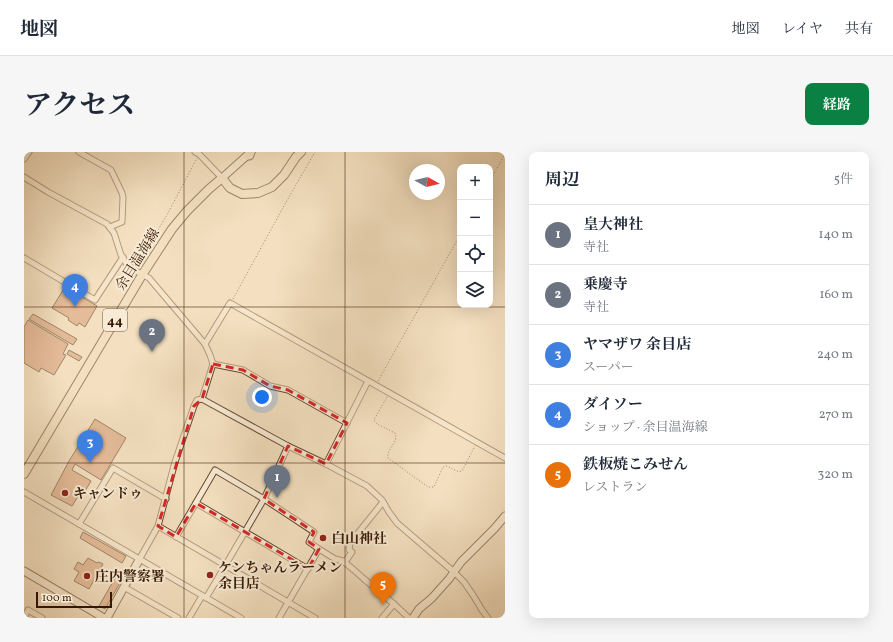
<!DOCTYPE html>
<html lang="ja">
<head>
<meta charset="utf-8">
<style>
	:root { --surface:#fff; --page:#f6f6f7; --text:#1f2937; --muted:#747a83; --line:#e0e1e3; --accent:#0b8043 }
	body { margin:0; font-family:Vollkorn,"Noto Serif JP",serif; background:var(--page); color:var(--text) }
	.controls { position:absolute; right:12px; top:12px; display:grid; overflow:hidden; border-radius:8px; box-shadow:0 4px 16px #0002 }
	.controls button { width:36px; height:36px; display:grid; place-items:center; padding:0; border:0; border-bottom:1px solid var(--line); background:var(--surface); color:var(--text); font:20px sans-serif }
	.compass { position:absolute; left:385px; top:12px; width:36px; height:36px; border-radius:50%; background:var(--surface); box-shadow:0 4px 16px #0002; rotate:98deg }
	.scale { position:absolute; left:12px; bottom:10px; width:76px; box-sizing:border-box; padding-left:4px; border:2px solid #371802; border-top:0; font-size:11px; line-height:14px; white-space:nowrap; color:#371802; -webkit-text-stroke:3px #f8ebd6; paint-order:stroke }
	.you { position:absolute; left:238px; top:245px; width:14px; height:14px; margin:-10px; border:3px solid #fff; border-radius:50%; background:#1a73e8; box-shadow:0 0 0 6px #1a73e833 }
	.badge { display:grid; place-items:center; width:26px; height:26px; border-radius:50%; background:var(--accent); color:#fff; font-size:13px; font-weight:700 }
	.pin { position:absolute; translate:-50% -33px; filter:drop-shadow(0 1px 2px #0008) }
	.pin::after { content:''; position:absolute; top:21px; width:14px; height:12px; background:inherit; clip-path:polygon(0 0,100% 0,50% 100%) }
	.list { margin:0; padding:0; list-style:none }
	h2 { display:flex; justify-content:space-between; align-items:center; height:52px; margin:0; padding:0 16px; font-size:17px }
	h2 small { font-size:13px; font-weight:400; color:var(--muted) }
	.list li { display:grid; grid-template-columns:26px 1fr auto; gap:12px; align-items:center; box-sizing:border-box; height:60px; padding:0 16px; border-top:1px solid var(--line) }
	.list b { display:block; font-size:15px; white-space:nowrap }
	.list p { margin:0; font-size:13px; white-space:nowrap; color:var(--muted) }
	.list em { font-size:13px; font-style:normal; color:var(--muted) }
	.icon { flex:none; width:22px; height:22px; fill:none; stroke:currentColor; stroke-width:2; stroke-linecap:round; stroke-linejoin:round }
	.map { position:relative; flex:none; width:481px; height:466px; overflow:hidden; border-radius:8px }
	header { display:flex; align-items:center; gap:24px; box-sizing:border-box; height:56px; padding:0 20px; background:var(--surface); border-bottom:1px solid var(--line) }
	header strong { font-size:19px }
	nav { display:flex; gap:22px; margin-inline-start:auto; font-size:14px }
	.intro { display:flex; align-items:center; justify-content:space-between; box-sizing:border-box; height:96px; padding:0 24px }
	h1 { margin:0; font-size:28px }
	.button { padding:10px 18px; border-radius:8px; background:var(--accent); color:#fff; font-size:14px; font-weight:700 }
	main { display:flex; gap:24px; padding:0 24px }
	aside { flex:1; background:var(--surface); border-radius:8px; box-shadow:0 4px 16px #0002 }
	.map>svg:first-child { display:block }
</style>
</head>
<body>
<header>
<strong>地図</strong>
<nav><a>地図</a><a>レイヤ</a><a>共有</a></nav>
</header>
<div class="intro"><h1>アクセス</h1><a class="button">経路</a></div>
<main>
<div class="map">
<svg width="481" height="466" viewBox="0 0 481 466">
	<rect width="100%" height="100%" fill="#f4e0c0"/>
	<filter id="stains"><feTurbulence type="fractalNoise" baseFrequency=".005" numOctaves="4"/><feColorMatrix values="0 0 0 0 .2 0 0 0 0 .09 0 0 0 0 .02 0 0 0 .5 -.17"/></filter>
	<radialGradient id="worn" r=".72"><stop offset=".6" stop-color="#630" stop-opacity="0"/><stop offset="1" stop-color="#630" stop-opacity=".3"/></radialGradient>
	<g fill="#d3906c" stroke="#371802">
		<polygon points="41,135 73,154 61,175 55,171 53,174 44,168 45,166 28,156"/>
		<polygon points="9,162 53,187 49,193 5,167"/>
		<polygon points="4,168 44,192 39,202 42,203 30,223 17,216 15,220 0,211 0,175"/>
		<polygon points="45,198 58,205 55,209 43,202"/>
		<polygon points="71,267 102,286 77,328 51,312 48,318 67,329 61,339 58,338 48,354 27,343 45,309"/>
		<polygon points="59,380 102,404 98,411 56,386"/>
		<polygon points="64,406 73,411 75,410 79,412 65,437 50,429 55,420 50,417 54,410 59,413"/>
		<polygon points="91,426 97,429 81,457 75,454"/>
	</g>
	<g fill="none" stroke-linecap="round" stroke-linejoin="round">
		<g stroke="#664a32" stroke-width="7">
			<g id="street">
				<polyline points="55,0 87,18 89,22 98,41 99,45 98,70 86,75"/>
				<polyline points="171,0 175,2 198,26"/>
				<polyline points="0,7 5,0"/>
				<polyline points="0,25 24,40 83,72 90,81 97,103 102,111 110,118 125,126 181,192 186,203 189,212 178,247 173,248 170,254 151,310 134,374 115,408"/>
				<polyline points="0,106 71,148 99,105"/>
				<polyline points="181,192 206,151 481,306"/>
				<polyline points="189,212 219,218 246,234 264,238 323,271"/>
				<polyline points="178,247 264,294 302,312 343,334 358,348 365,360 373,371 430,420 440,430 449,443 458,458 464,466"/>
				<polyline points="302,312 344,229"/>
				<polyline points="0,340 217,466"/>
				<polyline points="172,351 284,417"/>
				<polyline points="55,372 89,316 142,347"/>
				<polyline points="134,374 291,466"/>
				<polyline points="152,385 191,318 240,347 290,380 285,390 295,397 255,466"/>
				<polyline points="295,397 311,407 319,409 330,418 340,427 370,452"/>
				<polyline points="321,410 328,400 325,398 326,391 359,350"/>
				<polyline points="100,435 154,466"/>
				<polyline points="182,446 201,414 240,347 264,294"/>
				<polyline points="0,466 4,458 18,466"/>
				<polyline points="165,466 178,444"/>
				<polyline points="358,466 370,452 385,466"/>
			</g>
		</g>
		<g stroke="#371802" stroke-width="9">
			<g id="secondary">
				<polyline points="198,26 227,0"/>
				<polyline points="0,419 80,466"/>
				<polyline points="83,466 115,408"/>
				<polyline points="389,466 395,457 408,446 425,427 437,410 471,376 481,364"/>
			</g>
		</g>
		<g stroke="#371802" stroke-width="10">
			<polyline id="primary" points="0,322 118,123 148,77 163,59 185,37 198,26 206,36 218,42 234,41 248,35 260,23 272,5 277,0"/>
		</g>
		<g stroke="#371802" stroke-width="11">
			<polyline id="highway" points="225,3 226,0"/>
		</g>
		<g stroke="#371802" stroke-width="1" stroke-dasharray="1 2" stroke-linecap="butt">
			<polyline points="466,29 481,2"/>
			<polyline points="113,114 144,61 173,6"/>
			<polyline points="209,147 261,52 291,0"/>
			<polyline points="354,229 436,83"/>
			<path d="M363 245 351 266 350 268 353 272 371 281C375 291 362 297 364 306L404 335H410L419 315 421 314C427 314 431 321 438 319L451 294"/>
		</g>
		<use href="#street" stroke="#f8ebd6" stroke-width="5"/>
		<use href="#secondary" stroke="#f8ebd6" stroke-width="7"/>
		<use href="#primary" stroke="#f4e0c0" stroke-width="8"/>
		<use href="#highway" stroke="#f4e0c0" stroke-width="9"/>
	</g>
	<path d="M0 0H481V466H0ZM189 212 219 218 246 234 264 238 323 271 302 312 264 294 240 347 290 380 285 390 295 397 284 417 172 351 152 385 134 374 170 254 178 247Z" fill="#f4e0c0" fill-opacity=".55" fill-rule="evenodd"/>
	<path fill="none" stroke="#d62828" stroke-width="3" stroke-dasharray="8 5" stroke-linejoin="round" d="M189 212 219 218 246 234 264 238 323 271 302 312 264 294 240 347 290 380 285 390 295 397 284 417 172 351 152 385 134 374 170 254 178 247Z"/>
	<path fill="none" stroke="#371802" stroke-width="1" stroke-opacity="0.55" d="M160 0V466M321 0V466M0 155H481M0 311H481"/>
	<g fill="#8f2418" stroke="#f8ebd6" stroke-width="1.5">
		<circle cx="41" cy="341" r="4"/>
		<circle cx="299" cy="386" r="4"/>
		<circle cx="186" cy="423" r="4"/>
		<circle cx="63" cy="424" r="4"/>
	</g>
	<g text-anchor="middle" stroke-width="4" stroke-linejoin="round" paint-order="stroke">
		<rect fill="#f8ebd6" stroke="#715742" stroke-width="1" x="79" y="157" width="24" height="22" rx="3"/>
		<g font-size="13" font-weight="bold" fill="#371802">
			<text x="91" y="173">44</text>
		</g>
		<g font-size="14" fill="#371802" stroke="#f8ebd6">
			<text transform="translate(113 107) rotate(-58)" y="5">余目温海線</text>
		</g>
		<g font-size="14" font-weight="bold" fill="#371802" stroke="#f8ebd6" text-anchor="start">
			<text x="49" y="346">キャンドゥ</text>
			<text x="307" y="391">白山神社</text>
			<text x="194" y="420">ケンちゃんラーメン<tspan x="194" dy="16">余目店</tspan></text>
			<text x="71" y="429">庄内警察署</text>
		</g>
	</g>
	<rect width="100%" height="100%" filter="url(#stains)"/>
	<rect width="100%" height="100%" fill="url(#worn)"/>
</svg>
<div class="controls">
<button>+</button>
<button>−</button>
<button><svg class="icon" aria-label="locate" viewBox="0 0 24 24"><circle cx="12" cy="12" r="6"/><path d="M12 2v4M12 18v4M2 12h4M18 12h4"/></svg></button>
<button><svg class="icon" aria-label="layers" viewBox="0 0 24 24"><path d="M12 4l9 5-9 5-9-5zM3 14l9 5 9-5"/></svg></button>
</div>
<svg class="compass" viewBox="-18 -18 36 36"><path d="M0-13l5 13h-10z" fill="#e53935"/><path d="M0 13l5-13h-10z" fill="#747a83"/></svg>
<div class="scale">100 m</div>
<div class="you"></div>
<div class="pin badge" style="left:253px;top:346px;background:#6b7280">1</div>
<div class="pin badge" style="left:128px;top:200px;background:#6b7280">2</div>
<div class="pin badge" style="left:66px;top:311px;background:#3f7fe0">3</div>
<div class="pin badge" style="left:51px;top:155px;background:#3f7fe0">4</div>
<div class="pin badge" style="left:359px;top:453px;background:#e8710a">5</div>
</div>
<aside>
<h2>周辺<small>5件</small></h2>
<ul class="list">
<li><span class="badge" style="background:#6b7280">1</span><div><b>皇大神社</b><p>寺社</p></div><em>140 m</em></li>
<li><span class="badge" style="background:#6b7280">2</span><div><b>乗慶寺</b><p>寺社</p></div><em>160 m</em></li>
<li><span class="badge" style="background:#3f7fe0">3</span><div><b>ヤマザワ 余目店</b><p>スーパー</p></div><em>240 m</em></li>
<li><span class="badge" style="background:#3f7fe0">4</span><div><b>ダイソー</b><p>ショップ · 余目温海線</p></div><em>270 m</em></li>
<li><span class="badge" style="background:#e8710a">5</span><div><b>鉄板焼こみせん</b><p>レストラン</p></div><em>320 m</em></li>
</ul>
</aside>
</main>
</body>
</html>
